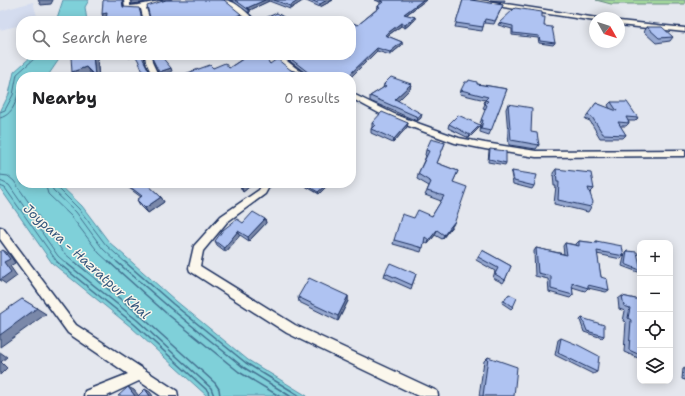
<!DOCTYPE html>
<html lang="en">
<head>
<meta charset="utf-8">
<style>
	:root { --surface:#fff; --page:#f6f6f6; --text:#202124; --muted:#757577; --line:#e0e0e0 }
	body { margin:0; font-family:"Shantell Sans",sans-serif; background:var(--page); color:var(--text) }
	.controls { position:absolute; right:12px; bottom:12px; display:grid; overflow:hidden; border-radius:8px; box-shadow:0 2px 10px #0003 }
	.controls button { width:36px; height:36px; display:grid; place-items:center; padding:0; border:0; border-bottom:1px solid var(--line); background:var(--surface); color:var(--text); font:20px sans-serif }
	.compass { position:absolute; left:589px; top:12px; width:36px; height:36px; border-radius:50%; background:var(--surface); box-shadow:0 2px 10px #0003; rotate:129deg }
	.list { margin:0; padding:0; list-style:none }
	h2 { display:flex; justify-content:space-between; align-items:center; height:52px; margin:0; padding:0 16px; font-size:17px }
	h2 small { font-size:13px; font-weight:400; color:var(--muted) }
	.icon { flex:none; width:22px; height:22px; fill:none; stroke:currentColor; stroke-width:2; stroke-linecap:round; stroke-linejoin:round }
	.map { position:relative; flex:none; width:685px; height:396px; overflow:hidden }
	.search { position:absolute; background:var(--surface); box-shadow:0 2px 10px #0003; left:16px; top:16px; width:340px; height:44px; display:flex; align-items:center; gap:10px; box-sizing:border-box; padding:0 14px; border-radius:16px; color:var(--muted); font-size:15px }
	.panel { position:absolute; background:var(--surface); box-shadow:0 2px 10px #0003; left:16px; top:72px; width:340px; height:116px; border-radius:16px }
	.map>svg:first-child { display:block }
</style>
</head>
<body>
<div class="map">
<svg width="685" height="396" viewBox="0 0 685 396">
	<rect width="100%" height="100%" fill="#e4e7ee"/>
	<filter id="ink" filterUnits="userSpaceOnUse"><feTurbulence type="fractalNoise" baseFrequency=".025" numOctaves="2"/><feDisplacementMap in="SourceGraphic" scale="8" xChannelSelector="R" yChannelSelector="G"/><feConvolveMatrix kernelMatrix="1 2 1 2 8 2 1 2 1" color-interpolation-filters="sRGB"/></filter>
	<g filter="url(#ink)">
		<polygon fill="#d4dcef" points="33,2 38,20 21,21 21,25 0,30 0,11"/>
		<polygon fill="#a6db9e" stroke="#60857e" points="596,0 685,0 685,4 611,4"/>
		<g fill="#7fd0d9" stroke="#5790a8">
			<polygon points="63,0 89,0 85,7 87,21 56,21"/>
			<polygon points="33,55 62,55 47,77 21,77 21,183 58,183 82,206 109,242 176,301 248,360 307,396 207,396 131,327 52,263 0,188 0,112 9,94 14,72"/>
		</g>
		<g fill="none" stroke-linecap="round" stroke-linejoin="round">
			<g stroke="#436f8f" stroke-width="1">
				<polyline points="0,112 5,110 13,95 17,74 34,59 35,55"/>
				<path d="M0 118C16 114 18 94 21 80"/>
				<polyline points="0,175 8,176 14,181 63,252 76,263"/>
				<polyline points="0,181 9,185 58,256 66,263"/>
				<polyline points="45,183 48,194 71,216 99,253 110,263"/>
				<polyline points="51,183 53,190 76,212 103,249 118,263"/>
				<polyline points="56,183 57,187 79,209 106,245 126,263"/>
				<polyline points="0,186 5,188 58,263"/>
			</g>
			<g stroke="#436f8f" stroke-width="1.5">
				<polyline points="57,262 134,324 208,391 209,396"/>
				<polyline points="65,262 137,320 211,388 214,396"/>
				<polyline points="75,262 141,316 215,383 219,389 220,396"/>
				<polyline points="109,262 166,313 239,372 279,396"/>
				<polyline points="117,262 170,308 243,367 290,396"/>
				<polyline points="125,262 173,304 246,363 300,396"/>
			</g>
			<g stroke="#1b2f5e" stroke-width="3">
				<g id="minor">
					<path d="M124 0H130V6C144 5 157 0 171 0L146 8 150 21H144L141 9H125Z"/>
					<path d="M223 0C235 0 247 12 255 21H249Z"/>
					<polygon points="467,0 480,0 597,18 595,18 595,21 470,2"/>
					<polygon points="619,21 685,28 685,32 619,25"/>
					<polygon points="145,55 151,55 152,62 159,77 153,77 146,62"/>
					<path d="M272 55H279L308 77C295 77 281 65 272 55Z"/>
					<polygon points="351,93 394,114 420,124 459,138 485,143 536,151 685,150 685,156 536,157 485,149 455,143 414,128 388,118 351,98"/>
					<polygon points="263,183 271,183 265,194 227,222 203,251 200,266 295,325 437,391 438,396 418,396 287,333 190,271 189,268 194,246 221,216 259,190"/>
					<polygon points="0,227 3,228 76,325 177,391 178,396 161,396 139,381 107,396 84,396 85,391 128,374 68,333 0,239"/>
				</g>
			</g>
			<use href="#minor" fill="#fbf7ec" fill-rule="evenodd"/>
		</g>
		<g fill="#96a8d0" stroke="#1b2f5e">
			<polygon points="229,0 333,0 320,7 304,0 290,9 269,1 250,10 250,12 249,13 233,1"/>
			<polygon points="375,0 426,0 406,15 415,17 415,20 405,28 401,26 387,36 402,42 402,45 390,55 377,51 351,77 179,77 179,76 213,68 229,68 244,58 242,55 263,55 270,64 308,75 287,59 287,56 358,25 377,9 378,6 380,4 380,2"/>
			<polygon points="463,0 503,5 494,24 484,23 482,31 455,27"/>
			<polygon points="490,0 505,0 504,2"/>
			<polygon points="542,17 544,26 555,43 553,45 539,43 538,38 512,35 512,29 498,25 499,23"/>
			<polygon points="647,27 673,37 670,41 656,43 644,32"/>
			<polygon points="97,59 99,77 94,77 91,74 81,77 75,77 72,72"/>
			<polygon points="384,84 411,84 410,89 398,101 421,118 417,121 370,101 370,96 383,88"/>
			<polygon points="477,84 507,89 489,135 480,132 481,124 480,123 486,109 483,108 485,104 484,103 485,100 460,94 461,90"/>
			<polygon points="611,102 638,118 635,121 628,121 629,123 626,126 620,126 626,135 623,138 600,138 590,121 585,119 596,103 610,109 608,105"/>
			<polygon points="508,104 531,132 539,145 536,149 509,145 506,109"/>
			<polygon points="372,123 408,123 407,127 393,143 371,133 371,129 372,127"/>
			<polygon points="449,124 480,125 478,129 469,138 448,128"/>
			<polygon points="445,143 437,163 458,171 453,182 453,225 442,239 435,235 428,244 424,242 421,252 393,244 394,240 414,218 432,216 441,201 425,195 427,191 429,186 417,179 418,174 426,156 425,155 426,150"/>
			<polygon points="490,149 506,163 505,165 488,162 489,151"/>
			<polygon points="556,169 594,189 590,193 591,207 588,212 554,204 556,186 554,186 553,173"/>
			<polygon points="512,171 534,186 532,189 513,184 511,173"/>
			<polygon points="123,183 148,183 150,187 161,197 164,202 148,213 140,205 137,200 141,197 125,185"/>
			<polygon points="238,183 254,183 243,192"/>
			<polygon points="300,183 330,183 319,194"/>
			<polygon points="265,219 266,223 249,241 240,235 226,252 217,245 215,241 243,223"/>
			<polygon points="579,241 595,243 596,241 624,256 621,259 597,254 601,277 609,290 606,292 588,288 585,291 572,287 573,295 570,298 549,292 548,279 535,276 534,251 536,248 564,254 563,246 565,243 576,245 576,244"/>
			<polygon points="482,250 511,266 505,280 503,283 493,278 495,271 476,260"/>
			<polygon points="627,251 640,266 640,271 638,272 622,266 625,253"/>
			<polygon points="385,273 416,274 411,289 384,277"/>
			<polygon points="508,295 513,307 511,309 502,303"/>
			<polygon points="348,296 348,301 338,321 299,302 298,297"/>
			<polygon points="622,296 640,300 640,357 638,358 624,352 626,322 623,321 625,311 619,309 618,299"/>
			<polygon points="582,318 604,336 602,338 584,332 580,320"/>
			<polygon points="561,338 597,372 593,374 555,355 558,340"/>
			<polygon points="488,357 514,396 479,396 484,361"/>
			<polygon points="685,368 685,380 682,379 683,369"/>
		</g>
		<g fill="#7a88a9" stroke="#1b2f5e">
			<polygon points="38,0 53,0 51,4 41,5"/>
			<polygon points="122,0 123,0 124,10 123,7"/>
			<polygon points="140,0 163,0 132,4 130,1"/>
			<polygon points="265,0 269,0 269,1 250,10 250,12 249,13 249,10 247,8"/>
			<polygon points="299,0 304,0 290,9 290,6"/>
			<polygon points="327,0 333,0 320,7 320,4"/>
			<polygon points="423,0 426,0 403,17 404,14"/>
			<polygon points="107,13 109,16 103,17 102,14"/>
			<polygon points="241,14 242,17 233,21 227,21"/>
			<polygon points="415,17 415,20 405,28 405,25"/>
			<polygon points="401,23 401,26 384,38 385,35"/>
			<polygon points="402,42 402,45 390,55 390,52"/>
			<polygon points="377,48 377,51 351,77 347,77"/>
			<polygon points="93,55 94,55 97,59 99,77 96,77 95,76"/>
			<polygon points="128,55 135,55 136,56 129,58"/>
			<polygon points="164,55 175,55 162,59 161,56"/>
			<polygon points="86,67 91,74 81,77 75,77 72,72"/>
			<polygon points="171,68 172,71 160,76 159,72"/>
			<polygon points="231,74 232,77 223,77"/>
			<polygon points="411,84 410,89 395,104 395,99"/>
			<polygon points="422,114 421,118 417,121 418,117"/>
			<polygon points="408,123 407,127 393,143 394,139"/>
			<polygon points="480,125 478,129 469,138 470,135"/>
			<polygon points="244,183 254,183 243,192 241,185"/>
			<polygon points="328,183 330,183 319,194 318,192"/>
			<polygon points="161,197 164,202 148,213 145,208"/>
			<polygon points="265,219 266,223 249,241 248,237"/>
			<polygon points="455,221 453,225 442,239 444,235"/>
			<polygon points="437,230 435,235 428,244 429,240"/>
			<polygon points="238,231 240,235 226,252 224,248"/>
			<polygon points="3,250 9,254 15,263 10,266 17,276 6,284 0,280 4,262"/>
			<polygon points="348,296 348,301 338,321 338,316"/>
			<polygon points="22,299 46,314 0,347 0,335"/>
			<polygon points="0,352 7,357 1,362 7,368 0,375"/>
			<polygon points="128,387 134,390 139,396 135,396"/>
			<polygon points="145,389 150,392 153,396 150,396"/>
		</g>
		<g fill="#afc3f2" stroke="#1b2f5e">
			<polygon points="104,0 122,0 123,7 139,8 142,19 149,19 150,18 147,6 166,0 224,0 241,14 227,21 106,21 107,13 102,14 103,1"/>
			<polygon points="130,0 140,0 130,1"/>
			<polygon points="235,0 265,0 247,8 250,9 249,10"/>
			<polygon points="274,0 299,0 290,6"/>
			<polygon points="311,0 327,0 320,4"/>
			<polygon points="382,0 423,0 404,14 415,17 405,25 401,23 385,35 402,42 390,52 377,48 347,77 233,77 231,74 223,77 179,77 179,76 210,65 213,68 225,63 229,68 246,57 244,55 263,55 270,64 277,59 292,71 308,75 309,73 287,56 289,55 351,55 351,22 358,25 380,7 378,6 383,2 380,1"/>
			<polygon points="463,0 471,0 503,5 495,21 485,19 483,27 456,23"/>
			<polygon points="515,8 542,12 542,17 545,17 544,26 552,27 555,43 540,41 539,36 513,33 513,26 499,23"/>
			<polygon points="277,13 290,21 266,21 263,19"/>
			<polygon points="647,27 662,27 673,37 659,38"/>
			<polygon points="80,55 93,55 95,76 86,67 72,72 71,57"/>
			<polygon points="135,55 143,55 143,59 151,75 145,77 138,60"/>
			<polygon points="151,55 164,55 161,56 171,68 159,72 152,58"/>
			<polygon points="391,77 411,84 395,99 422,114 418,117 370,96 386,86 384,84"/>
			<polygon points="469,80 477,82 477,84 507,89 491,131 481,129 483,120 481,120 487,105 485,104 488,101 485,100 488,97 461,90 465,82 468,82"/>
			<polygon points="611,102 627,102 638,118 626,117 629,123 618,122 626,135 603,134 592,117 587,115 596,103 617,111"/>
			<polygon points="508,104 532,108 531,132 537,133 539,145 511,140"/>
			<polygon points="382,112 408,123 394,139 371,129 375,125 372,123"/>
			<polygon points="458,115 480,125 470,135 449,124"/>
			<polygon points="431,139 445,143 437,163 458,171 453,182 467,187 455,221 444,235 437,230 429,240 425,237 423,248 394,240 402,214 414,218 418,210 432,216 444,196 427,191 431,182 418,174 429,151 426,150"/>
			<polygon points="490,149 506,151 506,163 489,159"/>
			<polygon points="556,169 591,173 594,189 588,188 593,202 591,207 558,200 559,182 557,182"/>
			<polygon points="512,171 537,175 534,186 514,181"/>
			<polygon points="125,183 146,183 161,197 145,208 137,200 142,196"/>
			<polygon points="240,183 244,183 241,185"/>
			<polygon points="303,183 328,183 318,192"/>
			<polygon points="253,212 265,219 248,237 238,231 224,248 215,241 223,230 237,219 243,223"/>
			<polygon points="579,241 597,243 596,241 622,246 624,256 597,251 601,277 607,279 609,290 588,285 588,288 572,283 573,295 551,289 551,276 538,273 536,248 567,255 565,243 579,246"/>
			<polygon points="3,250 10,259 4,262 11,272 0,280 0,252"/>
			<polygon points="482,250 511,266 505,280 495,274 498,268 478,257"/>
			<polygon points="627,251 637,252 640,266 640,270 625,264"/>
			<polygon points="390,263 416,274 412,285 385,273"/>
			<polygon points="309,278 348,296 338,316 298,297"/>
			<polygon points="509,294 517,298 513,307 504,301"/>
			<polygon points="622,296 640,300 640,355 629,350 631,320 628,318 630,308 624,306"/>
			<polygon points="22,299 37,308 0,335 0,314"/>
			<polygon points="582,318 604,325 604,336 587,331"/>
			<polygon points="561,338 578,345 599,356 597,372 558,353"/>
			<polygon points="488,357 517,367 514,396 483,396"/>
			<polygon points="128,387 135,396 118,396"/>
			<polygon points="145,389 150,396 138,396"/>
		</g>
	</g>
	<g text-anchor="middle" stroke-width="3" stroke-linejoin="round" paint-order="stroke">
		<g font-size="13" font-style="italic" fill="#34577d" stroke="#fbf7ec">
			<text transform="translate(87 261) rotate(42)" y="5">Joypara - Hazratpur Khal</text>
		</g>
	</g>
</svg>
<div class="controls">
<button>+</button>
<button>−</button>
<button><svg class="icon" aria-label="locate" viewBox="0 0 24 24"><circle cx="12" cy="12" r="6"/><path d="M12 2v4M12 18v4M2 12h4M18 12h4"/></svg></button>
<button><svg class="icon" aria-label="layers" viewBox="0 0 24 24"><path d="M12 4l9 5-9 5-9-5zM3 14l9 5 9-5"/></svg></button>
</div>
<svg class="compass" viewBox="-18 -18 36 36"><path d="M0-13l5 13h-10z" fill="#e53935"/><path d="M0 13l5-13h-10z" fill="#757577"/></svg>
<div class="search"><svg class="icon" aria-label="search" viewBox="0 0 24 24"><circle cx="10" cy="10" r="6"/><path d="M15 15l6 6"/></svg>Search here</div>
<section class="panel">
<h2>Nearby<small>0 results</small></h2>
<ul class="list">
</ul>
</section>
</div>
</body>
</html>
